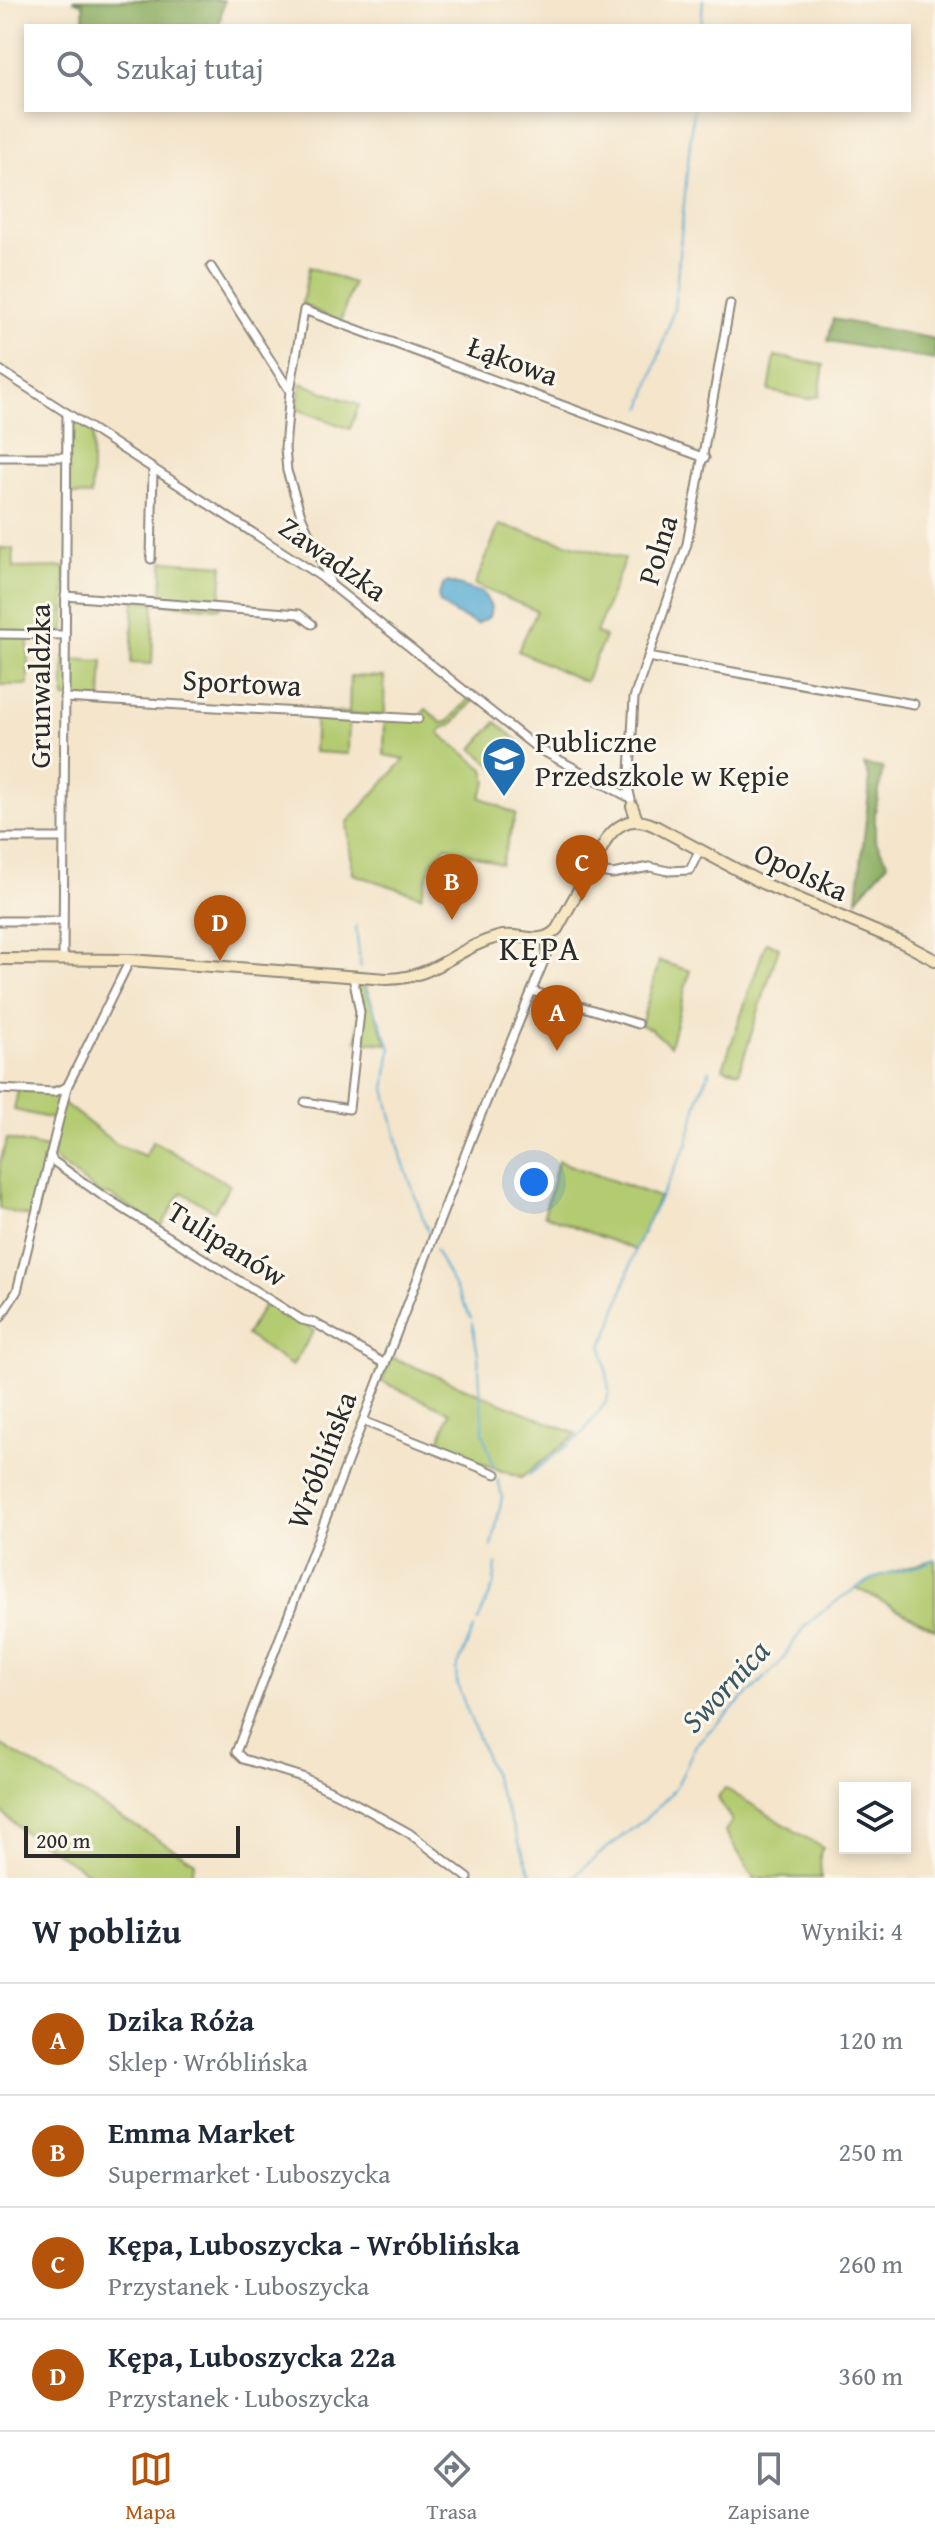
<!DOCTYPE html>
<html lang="pl">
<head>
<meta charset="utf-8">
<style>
	:root { --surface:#fff; --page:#f2f2f3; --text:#1f2937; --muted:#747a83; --line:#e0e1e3; --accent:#b45309 }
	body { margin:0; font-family:"Gentium Book Plus",serif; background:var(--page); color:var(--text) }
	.controls { position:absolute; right:24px; bottom:24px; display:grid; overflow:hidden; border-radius:0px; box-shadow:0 4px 12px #0003 }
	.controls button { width:72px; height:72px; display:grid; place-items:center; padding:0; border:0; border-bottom:2px solid var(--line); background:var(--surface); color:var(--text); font:40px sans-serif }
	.scale { position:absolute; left:24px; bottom:20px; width:216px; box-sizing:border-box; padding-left:8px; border:4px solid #2b2b2b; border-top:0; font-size:22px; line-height:28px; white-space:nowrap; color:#2b2b2b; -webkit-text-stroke:6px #fbf7ec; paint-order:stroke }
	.you { position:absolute; left:534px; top:1182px; width:28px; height:28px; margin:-20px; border:6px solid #fff; border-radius:50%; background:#1a73e8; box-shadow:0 0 0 12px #1a73e833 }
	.badge { display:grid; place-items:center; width:52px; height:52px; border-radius:50%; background:var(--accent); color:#fff; font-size:26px; font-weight:700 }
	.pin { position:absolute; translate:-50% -66px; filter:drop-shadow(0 2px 4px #0008) }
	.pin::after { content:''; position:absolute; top:42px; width:28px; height:24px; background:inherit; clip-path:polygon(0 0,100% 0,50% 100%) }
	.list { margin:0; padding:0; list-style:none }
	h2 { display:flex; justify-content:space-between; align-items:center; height:104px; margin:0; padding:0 32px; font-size:34px }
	h2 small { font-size:26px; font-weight:400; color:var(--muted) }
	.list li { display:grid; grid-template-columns:52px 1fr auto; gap:24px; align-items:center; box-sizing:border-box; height:112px; padding:0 32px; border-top:2px solid var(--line) }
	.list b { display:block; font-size:30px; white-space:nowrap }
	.list p { margin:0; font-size:26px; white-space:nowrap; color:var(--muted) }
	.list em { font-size:26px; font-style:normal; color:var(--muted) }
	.icon { flex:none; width:44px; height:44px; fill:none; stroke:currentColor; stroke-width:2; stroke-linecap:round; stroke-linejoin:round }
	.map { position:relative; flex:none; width:935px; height:1878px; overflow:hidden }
	.search { position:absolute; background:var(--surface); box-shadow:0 4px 12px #0003; left:24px; right:24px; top:24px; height:88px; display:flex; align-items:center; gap:20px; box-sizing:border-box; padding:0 28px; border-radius:0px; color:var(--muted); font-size:30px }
	.sheet { height:552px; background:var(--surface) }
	nav { display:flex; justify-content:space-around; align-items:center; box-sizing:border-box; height:112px; border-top:2px solid var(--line); background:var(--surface); font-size:22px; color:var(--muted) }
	nav a { display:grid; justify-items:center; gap:4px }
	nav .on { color:var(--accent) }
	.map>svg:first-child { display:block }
</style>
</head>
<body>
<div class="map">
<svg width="935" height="1878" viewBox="0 0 935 1878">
	<rect width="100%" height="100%" fill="#fbf7ec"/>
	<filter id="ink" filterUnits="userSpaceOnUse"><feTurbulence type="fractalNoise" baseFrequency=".0125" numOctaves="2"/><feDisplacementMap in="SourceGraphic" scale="16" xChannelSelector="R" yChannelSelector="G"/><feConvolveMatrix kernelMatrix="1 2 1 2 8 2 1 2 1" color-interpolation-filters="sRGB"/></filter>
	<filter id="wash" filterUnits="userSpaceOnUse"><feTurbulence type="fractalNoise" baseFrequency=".006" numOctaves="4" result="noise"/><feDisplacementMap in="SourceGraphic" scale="32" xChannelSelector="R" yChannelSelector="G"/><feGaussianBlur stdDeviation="1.8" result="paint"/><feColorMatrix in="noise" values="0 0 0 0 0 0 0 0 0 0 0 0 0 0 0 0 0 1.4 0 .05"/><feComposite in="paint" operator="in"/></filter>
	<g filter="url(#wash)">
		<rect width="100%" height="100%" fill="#f4e5cb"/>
		<g fill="#b3cb71" stroke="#6f7b4e" stroke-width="2">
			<polygon points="309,267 353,283 340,323 302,304"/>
			<polygon points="775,356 824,365 819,396 807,399 769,391"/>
			<polygon points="301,383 359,405 350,429 297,409"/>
			<polygon points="67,413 93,429 91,496 66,494"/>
			<polygon points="499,525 625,559 596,633 605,637 585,682 518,651 537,611 475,585"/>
			<polygon points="0,548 13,549 14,568 65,567 65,635 28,635 28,685 0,685"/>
			<polygon points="163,561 223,565 220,608 162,603"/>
			<polygon points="134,601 154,602 152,664 131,663"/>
			<polygon points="64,659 103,661 101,700 64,698"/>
			<polygon points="350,676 384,677 385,716 418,719 426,709 442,723 448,722 472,695 476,698 452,725 443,728 439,733 484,769 487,782 480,797 516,814 501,864 446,846 432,862 421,896 353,874 347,823 405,759 384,755 385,716 349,714 348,754 314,752 316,711 349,713"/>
			<polygon points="496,722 523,745 502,774 473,749"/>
			<polygon points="766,942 779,947 739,1072 723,1068"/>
			<polygon points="659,961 690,971 670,1046 651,1029 641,1025"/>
			<polygon points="353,977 362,977 387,1044 357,1041 360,1012"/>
			<polygon points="18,1090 63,1090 62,1102 116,1144 145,1156 153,1141 230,1185 214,1211 182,1192 161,1227 110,1195 100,1194 50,1156 35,1218 0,1209 0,1162 7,1139 50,1149 57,1120 14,1110"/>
			<polygon points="558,1161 659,1197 635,1250 544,1215"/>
			<polygon points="267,1300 314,1331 292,1366 246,1335"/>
			<polygon points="391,1357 577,1434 521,1478 437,1447 450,1412 382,1382"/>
			<polygon points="935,1559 935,1629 856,1588 876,1577"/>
			<polygon points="0,1744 195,1862 189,1878 96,1878 24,1832 0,1811"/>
			<polygon points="725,1788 823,1848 820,1853 821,1878 754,1878 725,1831 732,1821 718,1798"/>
		</g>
		<g fill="#8eaf63" stroke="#5c6d47" stroke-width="2">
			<polygon points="73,0 224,0 219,26 84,26 83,4"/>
			<polygon points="833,319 935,339 935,360 828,341"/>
			<polygon points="864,765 883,768 875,813 875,839 888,863 857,899 869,792 869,777"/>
		</g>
		<polygon fill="#56aad2" stroke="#406a7e" stroke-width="2" points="448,582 483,593 491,607 489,617 477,624 453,613 440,603 438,596 444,584"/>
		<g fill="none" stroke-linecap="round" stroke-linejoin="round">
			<g stroke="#56aad2" stroke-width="2">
				<polyline points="701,26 703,0"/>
				<polyline points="642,408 674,309 693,110"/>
				<polyline points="356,926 360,968"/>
				<polyline points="363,983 391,1048 385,1089 402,1159 429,1235"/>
				<polyline points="435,1250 471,1318"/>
				<polyline points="472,1323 478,1354 483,1432 494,1468"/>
				<polyline points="529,1475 582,1434 606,1402 609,1393 608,1379 602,1345 611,1327 638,1241 687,1145 699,1096 710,1070"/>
				<polyline points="492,1547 502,1497 498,1479"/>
				<polyline points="478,1621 494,1585 496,1564"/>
				<polyline points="474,1628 456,1670 457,1684 533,1878"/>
				<path d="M573 1878C603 1846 644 1826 672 1792 685 1777 687 1757 698 1742L779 1664 804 1627 823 1611 856 1588 876 1577 922 1565 935 1559"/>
			</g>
		</g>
	</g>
	<g filter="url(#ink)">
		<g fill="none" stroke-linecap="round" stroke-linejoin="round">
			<g stroke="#90887b" stroke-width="11">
				<g id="street">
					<polyline points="211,267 290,391 285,448 287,471 302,518 330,581"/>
					<polyline points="0,370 320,576 537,748 630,798"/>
					<polyline points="290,391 304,310 705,458"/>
					<polyline points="0,457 67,457"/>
					<polyline points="151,559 153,468"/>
					<polyline points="65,596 299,614 312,624"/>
					<polyline points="0,634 65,635"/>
					<polyline points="648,657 914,704"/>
					<polyline points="64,698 418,719"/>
					<polyline points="631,800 629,791 634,698 687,544 730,304"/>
					<polyline points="0,838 63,838"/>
					<polyline points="589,870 612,874 650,867 668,871 690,870 700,849"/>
					<polyline points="0,921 63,921"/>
					<polyline points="63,959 67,413"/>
					<polyline points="532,991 638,1024"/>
					<polyline points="0,1089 54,1092 67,1087"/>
					<polyline points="305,1102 349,1109 360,1012 353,977"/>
					<polyline points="50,1155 53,1161 100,1194 302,1320 315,1323 385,1364"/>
					<polyline points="0,1318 17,1291 67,1087 130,960"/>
					<polyline points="363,1421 496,1474"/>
					<polyline points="468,1878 409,1833 342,1796 302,1777 243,1759 236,1752 473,1134 546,956 547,938"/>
				</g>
			</g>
			<g stroke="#90887b" stroke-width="14">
				<g id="secondary">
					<polyline points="632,806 637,820"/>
					<path d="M0 959 130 960 387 979C437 978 455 948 498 937 518 931 540 948 557 929L608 837C622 820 635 817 655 826L764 884 903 943 935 960"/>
				</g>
			</g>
			<use href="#street" stroke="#fff" stroke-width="7"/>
			<use href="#secondary" stroke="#f7e8c3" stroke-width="10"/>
		</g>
	</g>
	<defs>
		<g id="school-pin" transform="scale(2.3)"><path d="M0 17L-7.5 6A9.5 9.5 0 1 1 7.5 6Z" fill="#1f6fb2" stroke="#fbf7ec"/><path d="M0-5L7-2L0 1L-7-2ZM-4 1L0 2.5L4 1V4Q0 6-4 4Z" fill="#fff"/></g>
	</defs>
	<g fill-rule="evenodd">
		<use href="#school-pin" x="504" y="759"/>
	</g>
	<g text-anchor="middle" stroke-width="6" stroke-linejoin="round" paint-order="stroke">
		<g font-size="30" fill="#2b2b2b" stroke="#fbf7ec">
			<text transform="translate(513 361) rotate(20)" y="10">Łąkowa</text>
			<text transform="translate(658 550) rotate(-73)" y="10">Polna</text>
			<text transform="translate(333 559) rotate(35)" y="10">Zawadzka</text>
			<text transform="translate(242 683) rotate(3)" y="10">Sportowa</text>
			<text transform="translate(40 686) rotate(-90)" y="10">Grunwaldzka</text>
			<text transform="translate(801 872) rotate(25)" y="10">Opolska</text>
			<text transform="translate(227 1244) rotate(32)" y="10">Tulipanów</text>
			<text transform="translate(322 1460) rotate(-69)" y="10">Wróblińska</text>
		</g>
		<g font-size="30" fill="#2b2b2b" stroke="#fbf7ec" text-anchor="start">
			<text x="535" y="752">Publiczne<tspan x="535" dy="34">Przedszkole w Kępie</tspan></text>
		</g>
		<g font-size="32" font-style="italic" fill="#3a5765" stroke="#fbf7ec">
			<text transform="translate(725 1686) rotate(-47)" y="11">Swornica</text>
		</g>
		<g font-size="34" letter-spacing="2" fill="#2b2b2b" stroke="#fbf7ec">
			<text x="540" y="960">KĘPA</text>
		</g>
	</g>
</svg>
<div class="controls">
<button><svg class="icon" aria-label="layers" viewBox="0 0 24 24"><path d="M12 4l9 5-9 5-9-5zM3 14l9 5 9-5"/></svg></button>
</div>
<div class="scale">200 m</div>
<div class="you"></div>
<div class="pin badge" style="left:557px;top:1051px">A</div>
<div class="pin badge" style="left:452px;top:920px">B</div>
<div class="pin badge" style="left:582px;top:901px">C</div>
<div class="pin badge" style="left:220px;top:961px">D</div>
<div class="search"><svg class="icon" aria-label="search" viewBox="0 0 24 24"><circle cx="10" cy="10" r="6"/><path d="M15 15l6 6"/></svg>Szukaj tutaj</div>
</div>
<section class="sheet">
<h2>W pobliżu<small>Wyniki: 4</small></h2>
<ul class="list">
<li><span class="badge">A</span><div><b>Dzika Róża</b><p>Sklep · Wróblińska</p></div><em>120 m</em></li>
<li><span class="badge">B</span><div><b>Emma Market</b><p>Supermarket · Luboszycka</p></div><em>250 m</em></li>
<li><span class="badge">C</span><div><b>Kępa, Luboszycka - Wróblińska</b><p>Przystanek · Luboszycka</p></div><em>260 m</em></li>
<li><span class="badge">D</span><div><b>Kępa, Luboszycka 22a</b><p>Przystanek · Luboszycka</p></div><em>360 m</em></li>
</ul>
</section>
<nav>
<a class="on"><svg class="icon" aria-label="map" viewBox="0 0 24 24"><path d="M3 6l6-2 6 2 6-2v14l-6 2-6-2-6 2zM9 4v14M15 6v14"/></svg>Mapa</a>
<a><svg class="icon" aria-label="directions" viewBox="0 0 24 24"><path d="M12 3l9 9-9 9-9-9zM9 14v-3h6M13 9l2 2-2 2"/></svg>Trasa</a>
<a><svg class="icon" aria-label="saved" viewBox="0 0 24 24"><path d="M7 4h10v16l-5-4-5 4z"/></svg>Zapisane</a>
</nav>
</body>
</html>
